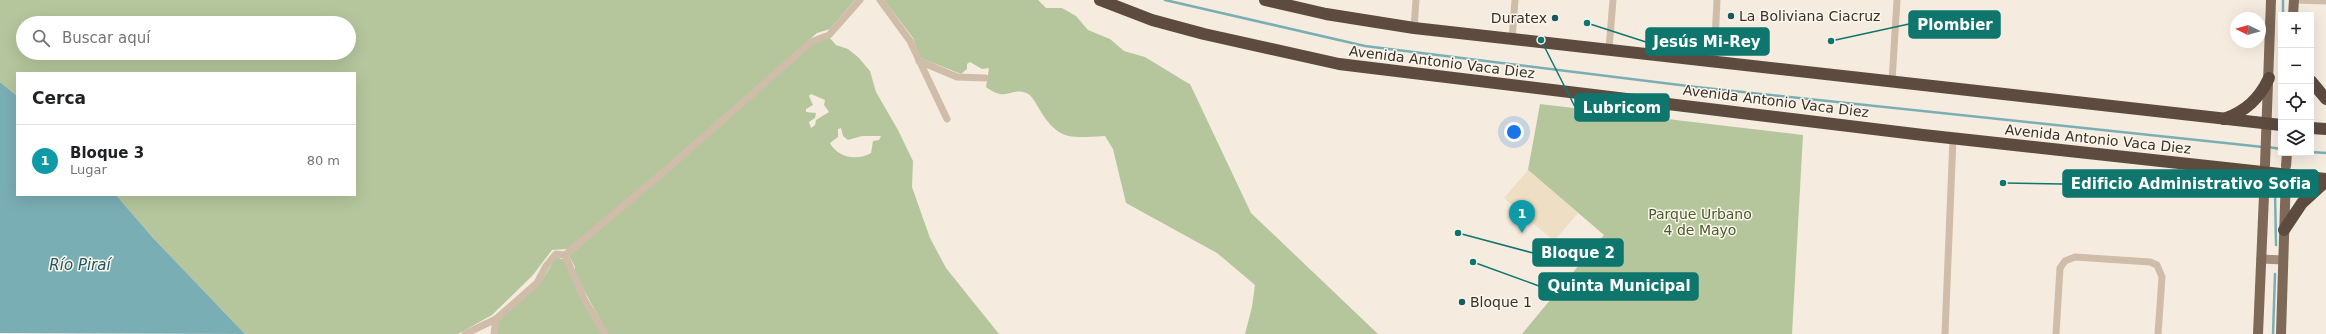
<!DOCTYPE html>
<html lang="es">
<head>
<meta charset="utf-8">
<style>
	:root { --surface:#fff; --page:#f2f2f2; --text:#202124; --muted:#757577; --line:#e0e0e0; --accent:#2563eb }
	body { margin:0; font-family:"DejaVu Sans",sans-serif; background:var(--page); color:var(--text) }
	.controls { position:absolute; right:12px; top:12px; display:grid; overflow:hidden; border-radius:0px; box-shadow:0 4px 16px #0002 }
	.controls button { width:36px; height:36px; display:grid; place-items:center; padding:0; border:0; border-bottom:1px solid var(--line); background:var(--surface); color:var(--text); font:20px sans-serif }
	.compass { position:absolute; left:2230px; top:12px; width:36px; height:36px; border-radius:50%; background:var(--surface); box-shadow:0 4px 16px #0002; rotate:275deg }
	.you { position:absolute; left:1514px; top:132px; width:14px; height:14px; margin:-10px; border:3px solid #fff; border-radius:50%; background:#1a73e8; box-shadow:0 0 0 6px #1a73e833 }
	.badge { display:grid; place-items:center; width:26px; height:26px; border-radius:50%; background:var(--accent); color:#fff; font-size:13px; font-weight:700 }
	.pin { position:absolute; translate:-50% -33px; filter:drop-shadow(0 1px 2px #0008) }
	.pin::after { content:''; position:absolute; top:21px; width:14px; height:12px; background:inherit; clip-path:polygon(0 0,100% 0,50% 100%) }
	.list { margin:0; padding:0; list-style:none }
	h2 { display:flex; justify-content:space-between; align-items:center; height:52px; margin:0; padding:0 16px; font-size:17px }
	h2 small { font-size:13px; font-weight:400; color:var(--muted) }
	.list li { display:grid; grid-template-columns:26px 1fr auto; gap:12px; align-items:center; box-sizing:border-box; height:72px; padding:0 16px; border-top:1px solid var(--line) }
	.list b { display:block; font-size:15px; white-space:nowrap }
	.list p { margin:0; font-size:13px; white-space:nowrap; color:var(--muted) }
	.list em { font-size:13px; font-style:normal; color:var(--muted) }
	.icon { flex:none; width:22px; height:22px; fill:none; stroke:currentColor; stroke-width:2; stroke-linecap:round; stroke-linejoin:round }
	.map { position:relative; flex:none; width:2326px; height:334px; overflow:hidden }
	.search { position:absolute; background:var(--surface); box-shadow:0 4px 16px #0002; left:16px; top:16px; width:340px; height:44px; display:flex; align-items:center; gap:10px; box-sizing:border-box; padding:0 14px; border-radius:22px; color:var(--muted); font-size:15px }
	.panel { position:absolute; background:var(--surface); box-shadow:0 4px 16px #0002; left:16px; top:72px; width:340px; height:124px; border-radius:0px }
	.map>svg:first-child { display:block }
</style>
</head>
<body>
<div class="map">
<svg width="2326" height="334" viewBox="0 0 2326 334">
	<rect width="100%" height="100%" fill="#f5ecdf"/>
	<g fill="#b5c69d" fill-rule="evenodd">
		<path d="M0 0H855L830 29 817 33 649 181 568 249 552 250 533 275 492 315 458 334H245L154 239 116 195H355V73H17V96L0 82ZM23 23H349V53H23Z"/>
		<path d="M884 0H1038L1046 8H1062L1076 16 1088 30 1110 39 1124 51 1145 57 1186 82 1190 84 1251 213 1378 334H1245L1252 307 1255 285 1217 253 1126 203 1113 149 1105 136C1069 138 1058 141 1038 107 1035 102 1032 95 1026 93 1010 87 1007 103 986 87L989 68 982 69 970 62 967 64V69L961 74 923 59 919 55 913 38Z"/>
		<path d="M829 37 836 45 848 49 858 57 870 71 876 92 898 130 913 161 912 187 930 238 946 268 999 334H608L575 274V267L569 256 811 43ZM811 94 825 100 824 105 829 112 816 120 815 125 811 128 809 122 815 118 816 113 806 112V109L813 105 809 96ZM841 128 843 136 848 140 862 136H881L879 140 873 141 871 153C857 161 838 158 830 143L838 137V129Z"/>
		<polygon points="1540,104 1803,135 1792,334 1522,334 1604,235 1528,170"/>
		<polygon points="556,257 565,260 604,334 496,334 496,322 541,282"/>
	</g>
	<polygon fill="#eedfc4" points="1528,170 1578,213 1554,241 1504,198"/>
	<polygon fill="#7aaeb5" points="0,82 17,96 17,195 116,195 154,239 245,334 0,333"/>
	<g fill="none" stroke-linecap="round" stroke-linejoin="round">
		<g stroke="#7aaeb5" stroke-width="2.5">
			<polyline points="1165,0 1365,46 1696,87 2263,147"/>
			<polyline points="2283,15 2283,0"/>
			<polyline points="2280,110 2281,81"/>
			<polyline points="2268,147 2281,149"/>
			<polyline points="2311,152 2326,153"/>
			<polyline points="2275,190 2276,245"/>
			<polyline points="2273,334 2275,274"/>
		</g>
		<g stroke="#cfbda9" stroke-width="7">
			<polyline points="880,0 910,41 947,119"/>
			<polyline points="2294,0 2326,1"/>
			<polyline points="1414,28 1416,0"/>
			<polyline points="1512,39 1515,0"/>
			<polyline points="1609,49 1613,0"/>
			<polyline points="919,61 957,77 985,78"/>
			<polyline points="1714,61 1717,0"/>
			<polyline points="1892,81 1897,0"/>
			<polyline points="565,255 584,299 605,334"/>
			<polyline points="465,334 496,319 537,283 546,266 556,254 565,255 673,164 811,42 829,35 860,0"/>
			<polyline points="494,334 496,319"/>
			<polyline points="1945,334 1953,138"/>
			<polyline points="2056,334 2060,268 2065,261 2075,257 2150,262 2157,265 2162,277 2158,334"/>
		</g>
		<polyline stroke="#a38c7a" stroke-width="9" points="2261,259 2283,260"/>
		<g stroke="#7e6959" stroke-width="10">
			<polyline points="2293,15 2294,0"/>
			<polyline points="2265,165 2271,0"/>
			<polyline points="2286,166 2287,153"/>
			<polyline points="2258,334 2265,172"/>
			<polyline points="2281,334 2286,174"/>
		</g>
		<g stroke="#5d4b40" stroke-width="12">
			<polyline points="1100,0 1152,20 1204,34 1339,64 1923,135 2326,179"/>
			<polyline points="1265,0 1326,14 1414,28 2281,125"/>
			<polyline points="2311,81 2326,99"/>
			<path d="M2224 119C2246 111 2259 99 2269 78"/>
			<polyline points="2311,128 2326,129"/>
			<polyline points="2284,230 2302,203 2326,181"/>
		</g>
	</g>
	<g fill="#1a5761" stroke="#fcf6ec" stroke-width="1.5">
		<circle cx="1731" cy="16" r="4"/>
		<circle cx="1555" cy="18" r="4"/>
		<circle cx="1462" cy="302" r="4"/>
	</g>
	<g text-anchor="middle" stroke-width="3" stroke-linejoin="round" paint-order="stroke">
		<g font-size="14" fill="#3b3029" stroke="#fcf6ec" text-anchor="start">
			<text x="1739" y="21">La Boliviana Ciacruz</text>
			<text x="1547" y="23" text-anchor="end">Duratex</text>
			<text x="1470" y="307">Bloque 1</text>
		</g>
		<g font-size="14" fill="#3b3029" stroke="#fcf6ec">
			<text transform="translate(1442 62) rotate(7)" y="5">Avenida Antonio Vaca Diez</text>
			<text transform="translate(1776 101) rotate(7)" y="5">Avenida Antonio Vaca Diez</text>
			<text transform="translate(2098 139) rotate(6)" y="5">Avenida Antonio Vaca Diez</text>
		</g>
		<g font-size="14" fill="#465c2a" stroke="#fcf6ec">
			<text x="1700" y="219">Parque Urbano<tspan x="1700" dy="16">4 de Mayo</tspan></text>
		</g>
		<g font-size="15" font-style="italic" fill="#1a5761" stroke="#fcf6ec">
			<text x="80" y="270">Río Piraí</text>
		</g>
	</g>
	<path fill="none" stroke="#0f766e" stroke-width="1.5" d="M1831 41L1909 24M1587 23L1646 42M1541 40L1575 107M2003 183L2063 184M1458 233L1533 253M1473 262L1539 286"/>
	<g fill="#0f766e" stroke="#fcf6ec" stroke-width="1.5">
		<circle cx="1831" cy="41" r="4"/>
		<circle cx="1587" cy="23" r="4"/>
		<circle cx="1541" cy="40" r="4"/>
		<circle cx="2003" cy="183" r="4"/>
		<circle cx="1458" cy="233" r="4"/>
		<circle cx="1473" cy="262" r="4"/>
	</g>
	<g fill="#0f766e" stroke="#0f766e" stroke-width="1.5">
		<rect x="1909" y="11" width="91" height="27" rx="4"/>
		<rect x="1646" y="28" width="123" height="27" rx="4"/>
		<rect x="1575" y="94" width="94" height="27" rx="4"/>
		<rect x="2063" y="170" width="255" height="27" rx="4"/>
		<rect x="1533" y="239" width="90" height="27" rx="4"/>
		<rect x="1539" y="273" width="159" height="27" rx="4"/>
	</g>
	<g font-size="15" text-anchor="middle" font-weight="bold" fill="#fff">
		<text x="1955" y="30">Plombier</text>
		<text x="1707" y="47">Jesús Mi-Rey</text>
		<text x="1622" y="113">Lubricom</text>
		<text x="2191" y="189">Edificio Administrativo Sofia</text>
		<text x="1578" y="258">Bloque 2</text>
		<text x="1619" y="291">Quinta Municipal</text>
	</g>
</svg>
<div class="controls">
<button>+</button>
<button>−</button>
<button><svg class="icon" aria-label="locate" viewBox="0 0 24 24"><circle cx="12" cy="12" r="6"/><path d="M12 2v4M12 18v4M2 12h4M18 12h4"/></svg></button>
<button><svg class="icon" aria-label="layers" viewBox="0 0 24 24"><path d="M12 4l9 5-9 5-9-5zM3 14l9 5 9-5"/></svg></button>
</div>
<svg class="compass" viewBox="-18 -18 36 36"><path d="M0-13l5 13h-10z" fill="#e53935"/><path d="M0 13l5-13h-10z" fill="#757577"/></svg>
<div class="you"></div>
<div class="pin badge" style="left:1522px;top:233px;background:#0f9aa8">1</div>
<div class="search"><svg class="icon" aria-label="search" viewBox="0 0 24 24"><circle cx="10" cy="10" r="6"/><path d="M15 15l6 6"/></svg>Buscar aquí</div>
<section class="panel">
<h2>Cerca<small></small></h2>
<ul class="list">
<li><span class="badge" style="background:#0f9aa8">1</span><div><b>Bloque 3</b><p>Lugar</p></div><em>80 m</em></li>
</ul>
</section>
</div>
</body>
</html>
